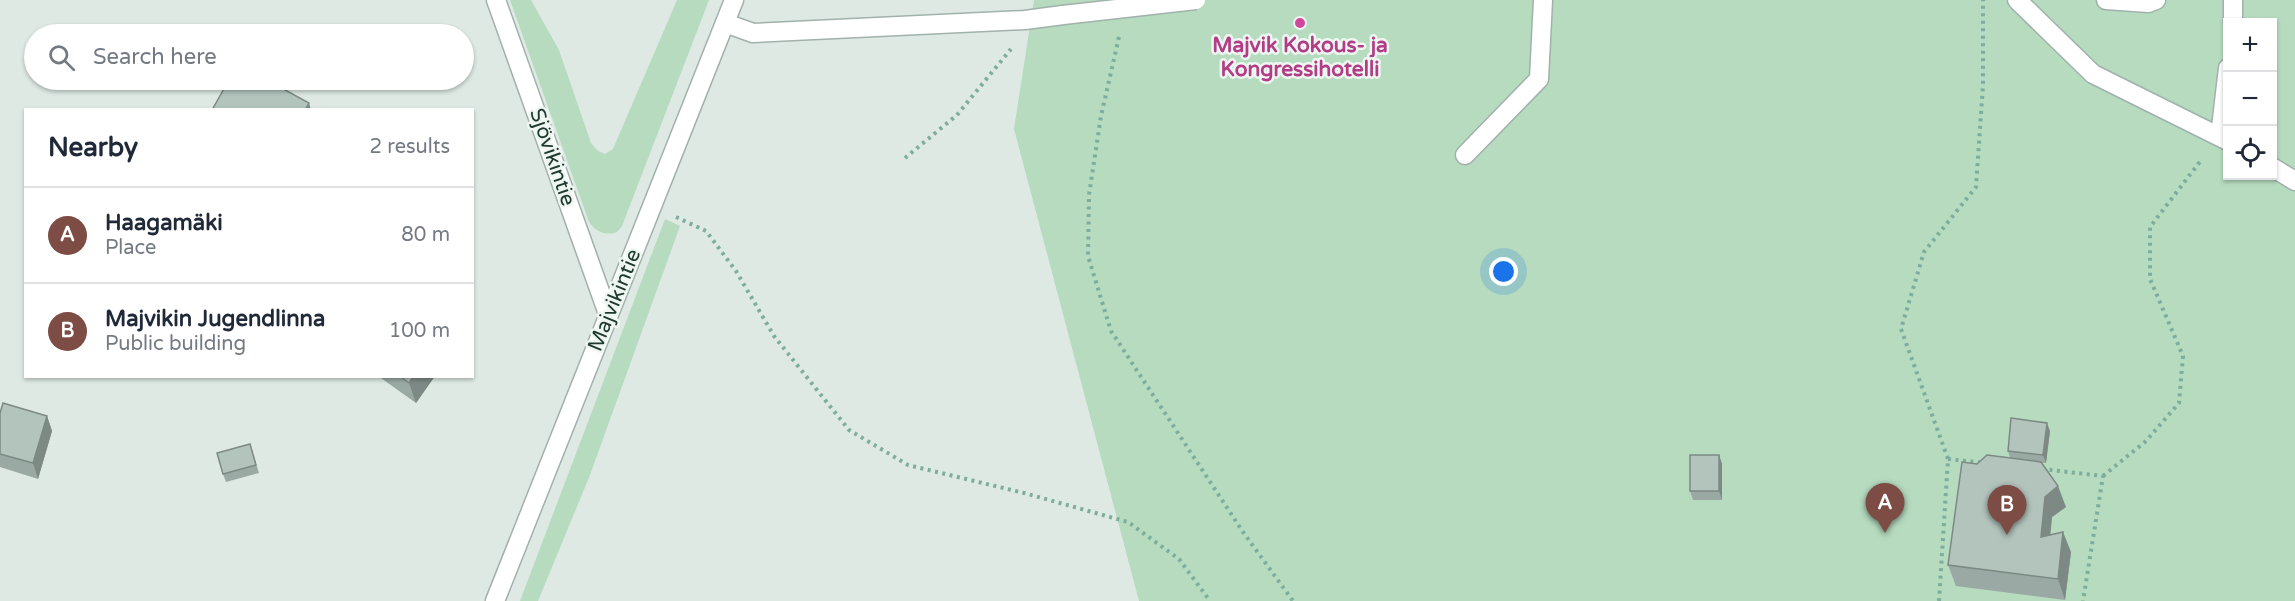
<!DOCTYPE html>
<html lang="en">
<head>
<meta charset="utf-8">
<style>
	:root { --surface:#fff; --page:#f6f6f7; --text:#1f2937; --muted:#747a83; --line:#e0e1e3; --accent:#7d4c44 }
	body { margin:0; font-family:"Varela Round",sans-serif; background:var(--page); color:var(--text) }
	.controls { position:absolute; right:18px; top:18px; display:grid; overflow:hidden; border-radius:0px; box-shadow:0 2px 4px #0004 }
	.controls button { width:54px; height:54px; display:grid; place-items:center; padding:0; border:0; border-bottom:2px solid var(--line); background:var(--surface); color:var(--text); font:30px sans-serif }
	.you { position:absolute; left:1504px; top:272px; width:21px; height:21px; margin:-15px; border:4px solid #fff; border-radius:50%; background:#1a73e8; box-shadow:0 0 0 9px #1a73e833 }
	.badge { display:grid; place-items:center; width:39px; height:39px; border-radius:50%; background:var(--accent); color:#fff; font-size:20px; font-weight:700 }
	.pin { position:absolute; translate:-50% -50px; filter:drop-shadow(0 2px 3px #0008) }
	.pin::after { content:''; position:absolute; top:32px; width:21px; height:18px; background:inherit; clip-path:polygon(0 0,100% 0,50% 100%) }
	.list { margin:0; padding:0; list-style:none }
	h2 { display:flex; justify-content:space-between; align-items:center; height:78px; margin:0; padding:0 24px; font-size:26px }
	h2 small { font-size:20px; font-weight:400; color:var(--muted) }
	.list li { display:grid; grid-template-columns:39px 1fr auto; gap:18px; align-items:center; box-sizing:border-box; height:96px; padding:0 24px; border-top:2px solid var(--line) }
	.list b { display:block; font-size:22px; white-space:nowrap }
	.list p { margin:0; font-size:20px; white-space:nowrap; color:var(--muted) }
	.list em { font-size:20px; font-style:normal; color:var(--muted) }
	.icon { flex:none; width:33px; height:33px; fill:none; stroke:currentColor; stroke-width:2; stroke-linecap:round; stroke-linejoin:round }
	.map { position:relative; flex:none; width:2295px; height:601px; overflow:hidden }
	.search { position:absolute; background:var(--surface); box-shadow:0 2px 4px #0004; left:24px; top:24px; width:450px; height:66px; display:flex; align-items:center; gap:15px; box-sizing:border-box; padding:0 21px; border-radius:33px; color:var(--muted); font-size:22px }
	.panel { position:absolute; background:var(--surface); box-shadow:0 2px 4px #0004; left:24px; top:108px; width:450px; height:270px; border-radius:0px }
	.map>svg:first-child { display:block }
</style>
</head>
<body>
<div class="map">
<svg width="2295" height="601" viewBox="0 0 2295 601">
	<rect width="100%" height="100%" fill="#dee9e4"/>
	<g fill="#b6dbbf" fill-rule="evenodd">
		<path d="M510 0H531L559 50 591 143 598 151 605 154 613 149 677 0H709L622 226 617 232C605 236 596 232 589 222Z"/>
		<path d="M1034 0H2295V601H1139L1014 129ZM2228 22H2272V176H2228Z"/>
		<polygon points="665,219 680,226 590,475 538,601 520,601"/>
	</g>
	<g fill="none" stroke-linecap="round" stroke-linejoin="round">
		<g stroke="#a1b1ab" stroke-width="21">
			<polyline id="lane" points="1465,155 1539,79 1543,0"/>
		</g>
		<g stroke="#a1b1ab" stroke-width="21">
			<g id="street">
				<polyline points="496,0 608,314"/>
				<polyline points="2017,0 2093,74 2228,141"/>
				<polyline points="2106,0 2148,3 2156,0"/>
				<polyline points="2233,22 2233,0"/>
				<polyline points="725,23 753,33 1025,20 1063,15"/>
				<polyline points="2220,136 2228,68"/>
				<polyline points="2272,167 2295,181"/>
				<polyline points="495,601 734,0"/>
			</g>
		</g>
		<g stroke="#7ead9d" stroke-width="4" stroke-dasharray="3 4.5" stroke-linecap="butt">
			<polyline points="1119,37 1101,116 1089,195 1088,256 1111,331 1243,532 1293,601"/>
			<polyline points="905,158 957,115 1011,49"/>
			<polyline points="676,217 706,231 736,271 774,336 849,430 908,465 1024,493 1128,522 1179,559 1210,601"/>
			<polyline points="1948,459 1984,463"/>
			<polyline points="2042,469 2103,476 2083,601"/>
			<polyline points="2103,476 2146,441 2179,403 2183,356 2150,279 2150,227 2202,159"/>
			<polyline points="1939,601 1948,459 1901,329 1924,252 1976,187 1983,85 1983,0"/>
		</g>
		<use href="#lane" stroke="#fff" stroke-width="18"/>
		<use href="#street" stroke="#fff" stroke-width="18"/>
		<g stroke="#a1b1ab" stroke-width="21" stroke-linecap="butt">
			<polyline id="street-bridge" points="1063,15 1196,0"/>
		</g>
		<use href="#street-bridge" stroke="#fff" stroke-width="18"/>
	</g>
	<g fill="#9aa9a3">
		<polygon points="378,376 435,376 416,403"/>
		<polygon points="0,413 47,416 52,431 38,479 0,467"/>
		<polygon points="2050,431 2046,463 2041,463 2066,507 2052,517 2050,535 2071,552 2065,600 1956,586 1948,565 1977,464 2010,458 2008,451"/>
		<polygon points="250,444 259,473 226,482 223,474"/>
		<polygon points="1719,455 1722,464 1722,500 1693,500 1690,491"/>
	</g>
	<g fill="#7d8984">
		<polygon points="309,103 311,110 305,110"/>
		<polygon points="413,376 435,376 416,403 409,383"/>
		<polygon points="47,416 52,431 38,479 33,463"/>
		<polygon points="2047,423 2050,431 2046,463 2043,455"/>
		<polygon points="1719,455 1722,464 1722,500 1719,491"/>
		<polygon points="2058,486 2066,507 2052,517 2048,558 2041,537 2045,497"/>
		<polygon points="2063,532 2071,552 2065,600 2058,579"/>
	</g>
	<g fill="#b3c4bd" stroke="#7d8984" stroke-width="1.5">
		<polygon points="229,80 267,80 309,103 305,110 212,110"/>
		<polygon points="400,376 413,376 409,383"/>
		<polygon points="3,403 47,416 33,463 0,454 0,413"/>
		<polygon points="2011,418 2047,423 2043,455 2008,451"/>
		<polygon points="250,444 256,465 223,474 217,453"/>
		<rect x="1690" y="455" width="29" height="36"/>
		<polygon points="1987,455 2041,462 2058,486 2045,497 2041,537 2063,532 2058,579 1948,565 1962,462 1977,464"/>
	</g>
	<circle fill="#d1479c" stroke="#eef6f2" stroke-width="2" cx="1300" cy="23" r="6"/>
	<g text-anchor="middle" stroke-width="5" stroke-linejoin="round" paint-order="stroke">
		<g font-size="21" font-weight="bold" fill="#b23c85" stroke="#eef6f2">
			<text x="1300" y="52">Majvik Kokous- ja<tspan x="1300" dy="24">Kongressihotelli</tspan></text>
		</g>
		<g font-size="21" fill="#203931" stroke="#eef6f2">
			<text transform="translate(553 157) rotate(71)" y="7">Sjövikintie</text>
			<text transform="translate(614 300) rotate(-68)" y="7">Majvikintie</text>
		</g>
	</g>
</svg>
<div class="controls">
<button>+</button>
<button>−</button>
<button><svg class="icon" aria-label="locate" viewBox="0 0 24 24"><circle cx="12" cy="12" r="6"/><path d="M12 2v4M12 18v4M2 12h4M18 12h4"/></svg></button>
</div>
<div class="you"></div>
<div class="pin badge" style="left:1885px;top:533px">A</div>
<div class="pin badge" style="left:2007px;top:535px">B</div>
<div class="search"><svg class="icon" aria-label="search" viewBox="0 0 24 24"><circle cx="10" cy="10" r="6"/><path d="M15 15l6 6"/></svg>Search here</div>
<section class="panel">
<h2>Nearby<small>2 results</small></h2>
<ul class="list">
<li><span class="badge">A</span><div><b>Haagamäki</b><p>Place</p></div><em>80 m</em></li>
<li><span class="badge">B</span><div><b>Majvikin Jugendlinna</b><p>Public building</p></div><em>100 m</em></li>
</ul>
</section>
</div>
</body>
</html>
